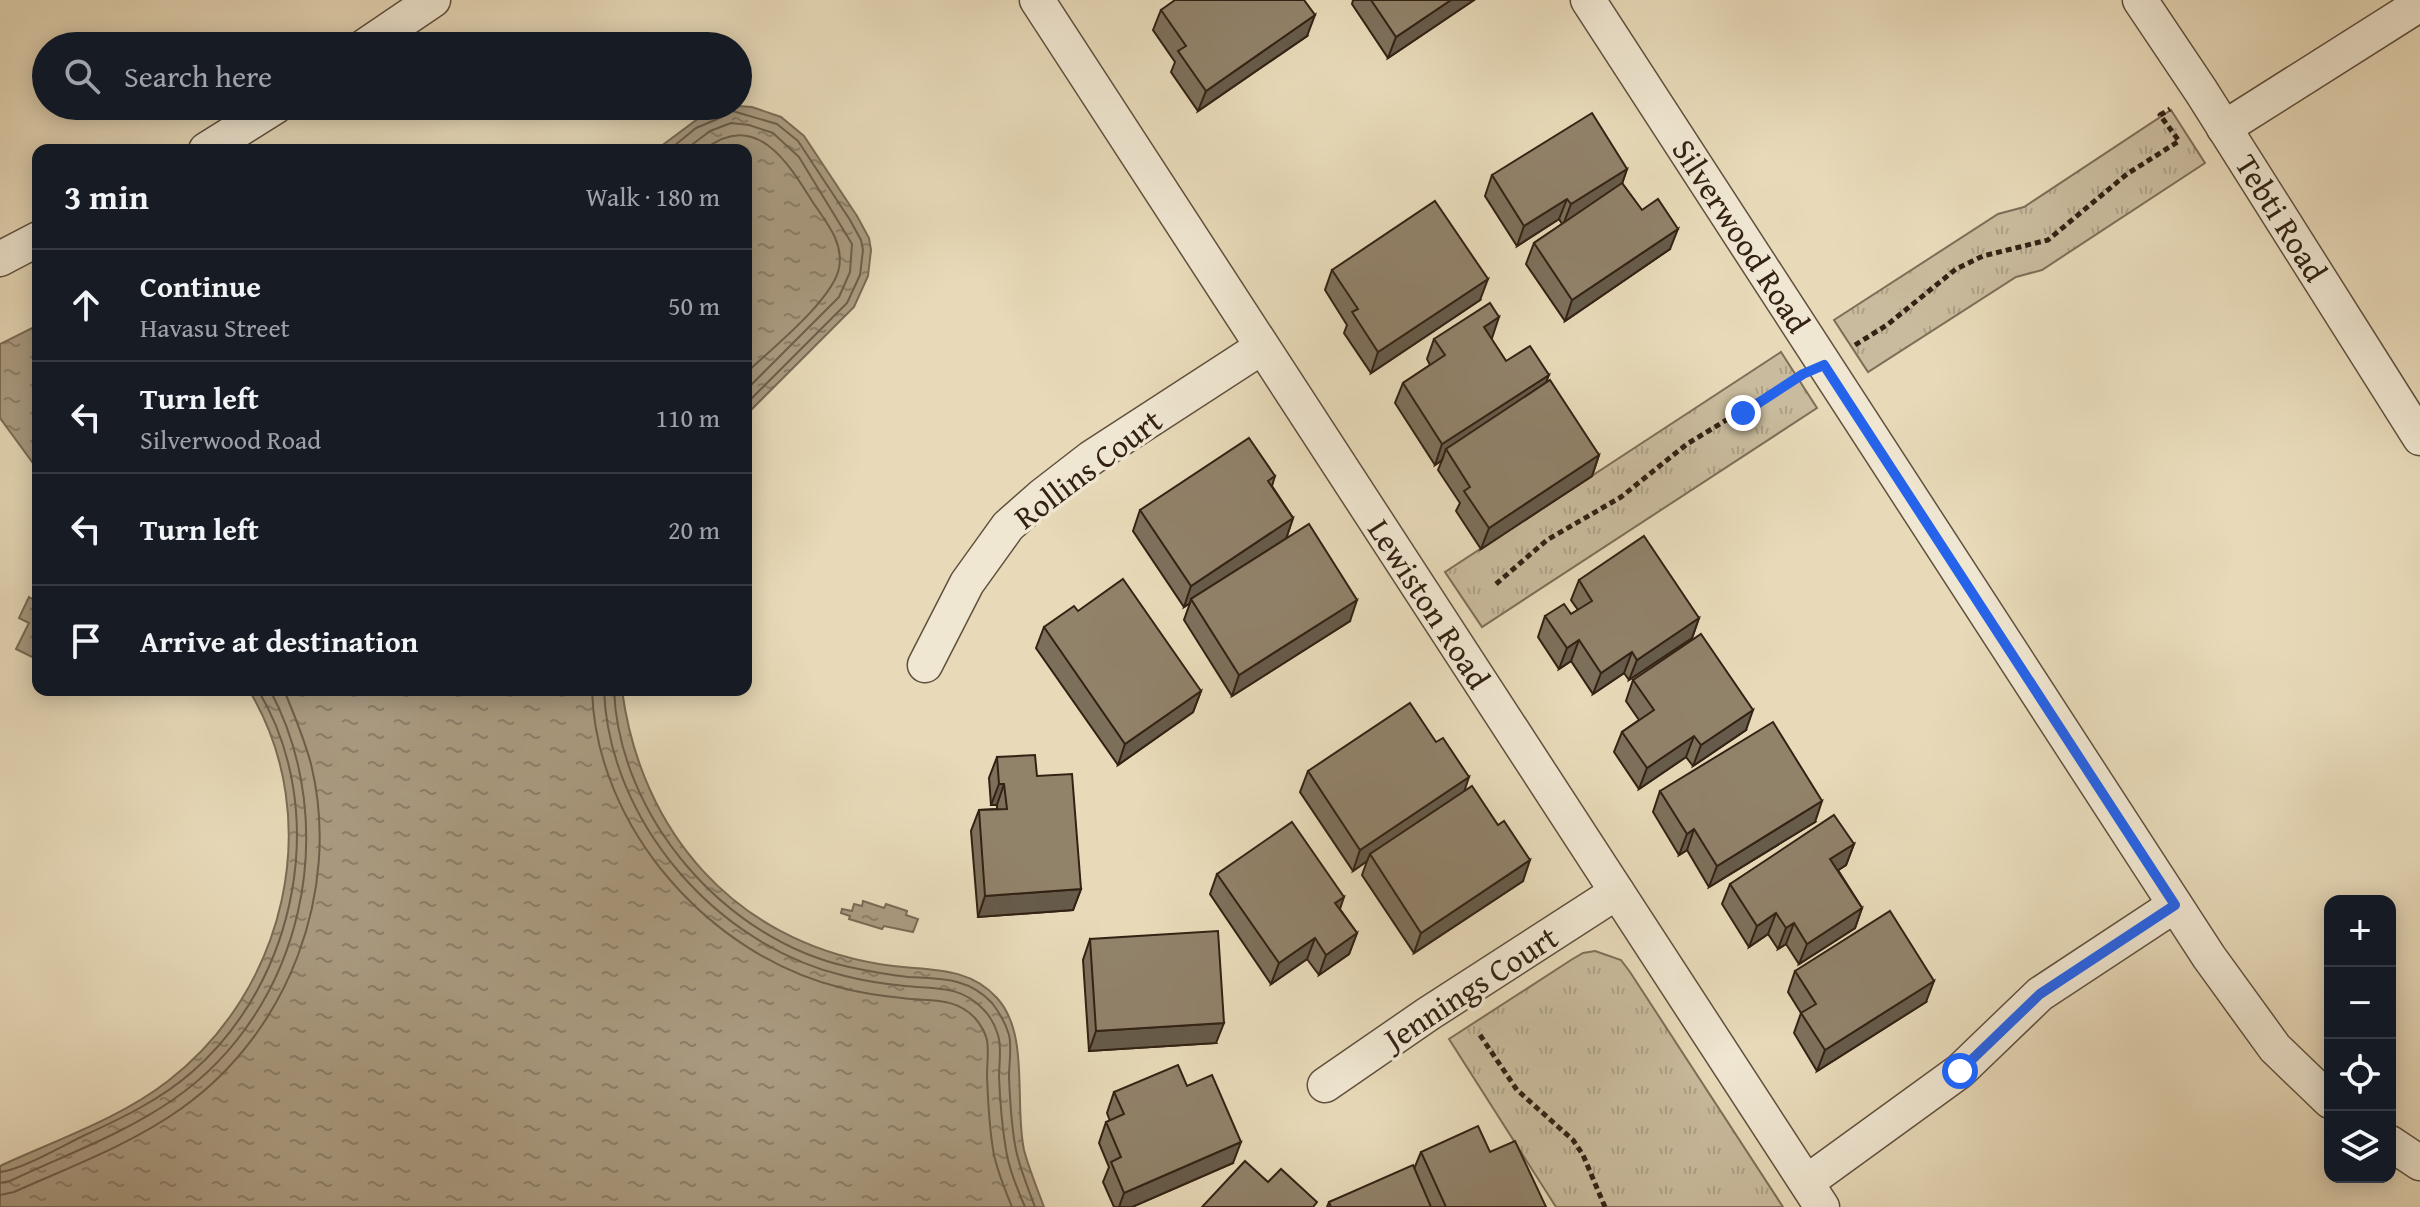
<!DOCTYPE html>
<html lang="en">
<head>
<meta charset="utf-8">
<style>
	:root { --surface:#171b24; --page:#20242c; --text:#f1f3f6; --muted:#9ea1a6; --line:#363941 }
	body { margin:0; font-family:"Gentium Book Plus",serif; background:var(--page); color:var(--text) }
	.controls { position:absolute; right:24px; bottom:24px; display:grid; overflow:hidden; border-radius:16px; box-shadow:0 4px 20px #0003 }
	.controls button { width:72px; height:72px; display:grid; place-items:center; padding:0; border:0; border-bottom:2px solid var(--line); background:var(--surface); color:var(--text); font:40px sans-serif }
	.stop { position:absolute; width:24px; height:24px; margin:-18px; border:6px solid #2563eb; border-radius:50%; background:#fff }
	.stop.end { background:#2563eb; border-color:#fff; box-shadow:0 2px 8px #0008 }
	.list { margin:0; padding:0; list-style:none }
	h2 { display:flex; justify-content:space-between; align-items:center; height:104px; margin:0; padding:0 32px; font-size:34px }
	h2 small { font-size:26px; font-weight:400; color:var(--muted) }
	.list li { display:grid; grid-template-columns:52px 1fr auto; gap:24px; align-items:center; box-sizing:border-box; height:112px; padding:0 32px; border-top:2px solid var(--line) }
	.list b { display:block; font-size:30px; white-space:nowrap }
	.list p { margin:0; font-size:26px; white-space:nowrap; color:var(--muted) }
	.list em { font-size:26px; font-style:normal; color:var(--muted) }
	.icon { flex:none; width:44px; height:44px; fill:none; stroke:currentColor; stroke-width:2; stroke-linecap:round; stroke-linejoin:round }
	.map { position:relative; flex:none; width:2420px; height:1207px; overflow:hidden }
	.search { position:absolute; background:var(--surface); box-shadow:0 4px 20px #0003; left:32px; top:32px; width:720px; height:88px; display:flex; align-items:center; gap:20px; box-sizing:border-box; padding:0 28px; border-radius:44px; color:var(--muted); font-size:30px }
	.panel { position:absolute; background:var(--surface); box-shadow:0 4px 20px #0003; left:32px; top:144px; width:720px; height:552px; border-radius:16px }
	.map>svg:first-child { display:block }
</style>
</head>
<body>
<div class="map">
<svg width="2420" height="1207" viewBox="0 0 2420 1207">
	<defs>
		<pattern id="park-tufts" width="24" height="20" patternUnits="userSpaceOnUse" patternTransform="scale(2)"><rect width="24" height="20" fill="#c9bb9d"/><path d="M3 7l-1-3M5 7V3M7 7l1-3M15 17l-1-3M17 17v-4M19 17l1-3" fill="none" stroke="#ada086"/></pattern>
		<pattern id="water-ripples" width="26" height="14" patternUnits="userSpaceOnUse" patternTransform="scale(2)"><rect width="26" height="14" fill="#aa9b81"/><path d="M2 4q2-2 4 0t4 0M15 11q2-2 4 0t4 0" fill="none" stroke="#8b7e68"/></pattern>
	</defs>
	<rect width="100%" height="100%" fill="#e8dab9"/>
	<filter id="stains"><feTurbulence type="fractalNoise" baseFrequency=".0025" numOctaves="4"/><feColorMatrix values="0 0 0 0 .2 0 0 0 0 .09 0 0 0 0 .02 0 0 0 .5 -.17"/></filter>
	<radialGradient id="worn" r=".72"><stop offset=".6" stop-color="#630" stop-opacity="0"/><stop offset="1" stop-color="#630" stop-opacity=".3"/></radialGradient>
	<g fill="url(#park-tufts)" stroke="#7e6e58" stroke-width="2">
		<polygon points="2171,110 2205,163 2042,270 2016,277 1868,372 1834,320 1998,214 2024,207"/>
		<polygon points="1781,352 1817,408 1482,627 1445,572"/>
		<polygon points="1595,951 1621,960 1630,972 1783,1207 1556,1207 1449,1039 1571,960 1583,953"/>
	</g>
	<g fill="url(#water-ripples)" stroke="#7a6b55" stroke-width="2">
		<polygon points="738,106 752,107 781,117 804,136 857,216 869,238 871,250 868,276 854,307 746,415 746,150 656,150 703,115"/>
		<polygon points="38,325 38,470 0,418 0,344"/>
		<polygon points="29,597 38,602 38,660 16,649 29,623 19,618"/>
		<path d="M249 690H622C641 833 735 940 879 964 921 972 966 963 997 998 1030 1034 1014 1103 1024 1150 1029 1169 1037 1188 1044 1207H0V1166C56 1140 119 1119 168 1081 285 991 327 820 249 690Z"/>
		<polygon points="863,901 884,908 886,904 907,911 906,915 918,919 913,932 884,926 882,929 849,919 850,916 841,913 842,909 852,911 854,904 862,906"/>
	</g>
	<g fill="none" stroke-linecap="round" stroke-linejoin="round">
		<g stroke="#6e5e4a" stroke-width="2">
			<polyline points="669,150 696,128 722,117 729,110 777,124 798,141 850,220 861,240 863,250 860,275 847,303 746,404"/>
			<polyline points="685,150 710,131 731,123 749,125 773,133 799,157 852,244 850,272 839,297 746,390"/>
			<path d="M704 150C755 109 788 162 812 201 826 222 844 242 839 268 833 300 770 350 746 373"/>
			<path d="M592 690C596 828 710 956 842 988 861 993 882 996 902 998 929 1002 954 996 975 1018 980 1024 985 1032 987 1040 989 1051 987 1064 987 1076 988 1102 989 1129 994 1155 998 1173 1005 1190 1012 1207"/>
			<path d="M604 690C609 822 717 946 845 976 864 981 885 984 905 986 934 989 961 985 983 1009 990 1016 995 1025 998 1035 1002 1048 999 1064 999 1077 1000 1101 1002 1126 1006 1150 1009 1169 1017 1188 1025 1207"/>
			<path d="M614 690C619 817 725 940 849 967 868 971 889 975 908 977 940 979 968 977 992 1003 999 1012 1006 1024 1009 1035 1012 1048 1009 1064 1009 1077 1010 1101 1011 1126 1016 1150 1020 1169 1028 1188 1035 1207"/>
			<path d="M0 1172C21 1170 62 1146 83 1136 122 1118 160 1100 192 1072 297 981 331 811 258 690"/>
			<path d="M0 1183 10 1181C65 1155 124 1134 174 1099 303 1010 343 827 270 690"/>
			<path d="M0 1195 14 1192C70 1167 132 1144 182 1108 288 1033 342 891 311 764 304 738 294 714 284 690"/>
		</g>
		<g stroke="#60503d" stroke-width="37">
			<g id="minor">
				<polyline points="1037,0 1822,1207"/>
				<polyline points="1588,0 2209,957 2275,1048 2330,1101"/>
				<polyline points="2140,0 2201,91 2420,438"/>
				<polyline points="365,46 433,0"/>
				<polyline points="2224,128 2420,4"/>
				<polyline points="206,150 276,106"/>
				<polyline points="0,259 38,239"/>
				<polyline points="925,665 967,583 1008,526 1042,496 1091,458 1262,347"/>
				<polyline points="1325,1085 1428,1014 1617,892"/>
				<polyline points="2390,1143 2420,1163"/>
				<polyline points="1807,1182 1960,1071 2040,994 2175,905"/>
			</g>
		</g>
		<g stroke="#332214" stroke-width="5" stroke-dasharray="6 4" stroke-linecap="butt">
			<polyline points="1855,345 1887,325 1956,269 1983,256 2048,240 2127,174 2179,141 2160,115 2170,109"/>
			<polyline points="1496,584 1547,540 1621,497 1687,444 1794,379"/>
			<polyline points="1480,1035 1517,1090 1573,1140 1583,1155 1605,1207"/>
		</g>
		<use href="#minor" stroke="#f0e7d2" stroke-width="34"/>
	</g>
	<g fill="#7d705b" stroke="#332214" stroke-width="2">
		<polygon points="1353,0 1474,0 1388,58 1352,4"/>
		<polygon points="1161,10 1307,36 1198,111 1171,72 1175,62 1153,30"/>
		<polygon points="1627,169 1622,183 1670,249 1565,321 1526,264 1534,243 1562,224 1559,219 1517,246 1485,196 1492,175"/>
		<polygon points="1332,270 1480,300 1371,373 1344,333 1347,325 1325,290"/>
		<polygon points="1434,339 1491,339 1506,361 1546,383 1599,455 1592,476 1481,549 1456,511 1460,503 1438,470 1442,460 1435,465 1395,403 1403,383 1430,365 1427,359"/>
		<polygon points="1275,476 1272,486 1293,518 1286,539 1350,621 1232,696 1184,620 1190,603 1184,607 1133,531 1140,510"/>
		<polygon points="1579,580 1699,618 1692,638 1629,680 1624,673 1593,694 1571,661 1559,669 1538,637 1545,616 1571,614 1578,610 1571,600"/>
		<polygon points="1044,627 1201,691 1193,712 1118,765 1036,648"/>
		<polygon points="1633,680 1746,730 1693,766 1686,757 1639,789 1614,752 1622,732 1639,720 1626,701"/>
		<polygon points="997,757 1037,776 1081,889 1073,910 978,917 971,831 979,810 997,809 997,805 991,805 989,778"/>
		<polygon points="1308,771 1464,791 1523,881 1414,953 1362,875 1367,861 1353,871 1300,792"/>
		<polygon points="1660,791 1815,822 1709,887 1687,850 1679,855 1653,812"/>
		<polygon points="1854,844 1846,865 1838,870 1862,908 1855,928 1799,964 1786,944 1778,949 1768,934 1749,947 1722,904 1730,884"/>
		<polygon points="1217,874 1340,909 1357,933 1349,954 1319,975 1307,959 1271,984 1210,894"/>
		<polygon points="1090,939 1216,1043 1089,1051 1083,960"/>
		<polygon points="1795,971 1926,1002 1817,1071 1794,1033 1801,1013 1788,992"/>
		<polygon points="1187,1086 1233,1163 1132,1207 1114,1207 1103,1182 1109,1167 1099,1143 1106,1122 1110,1121 1107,1113 1114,1092"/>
		<polygon points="1421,1152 1490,1152 1546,1207 1327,1207 1329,1202 1414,1169"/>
	</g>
	<g fill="#665b4a" stroke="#332214" stroke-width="2">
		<polygon points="1451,0 1474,0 1388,58 1396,37"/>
		<polygon points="1315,15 1307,36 1198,111 1206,91"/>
		<polygon points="1627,169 1620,190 1563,225 1571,204"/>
		<polygon points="1567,199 1559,219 1517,246 1524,226"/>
		<polygon points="1678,229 1670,249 1565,321 1572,300"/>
		<polygon points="1488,279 1480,300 1371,373 1378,352"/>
		<polygon points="1499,317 1492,338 1476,348 1484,327"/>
		<polygon points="1549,375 1541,396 1446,449 1442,460 1435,465 1442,444"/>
		<polygon points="1599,455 1592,476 1481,549 1489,528"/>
		<polygon points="1293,518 1286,539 1191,599 1190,603 1184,607 1191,586"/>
		<polygon points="1357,600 1350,621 1232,696 1239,675"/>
		<polygon points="1699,618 1692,638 1629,680 1637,660"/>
		<polygon points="1579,640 1571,661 1559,669 1567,648"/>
		<polygon points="1632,652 1624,673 1593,694 1601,673"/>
		<polygon points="1201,691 1193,712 1118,765 1125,744"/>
		<polygon points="1753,710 1746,730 1693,766 1701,745"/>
		<polygon points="1694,736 1686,757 1639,789 1647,768"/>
		<polygon points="1469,777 1462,798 1370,854 1367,861 1353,871 1360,850"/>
		<polygon points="999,784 1004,784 997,805 991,805"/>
		<polygon points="1822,801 1815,822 1709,887 1717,866"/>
		<polygon points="1694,829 1687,850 1679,855 1687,834"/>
		<polygon points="1854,844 1846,865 1823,880 1830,859"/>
		<polygon points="1530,860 1523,881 1414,953 1421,933"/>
		<polygon points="1081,889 1073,910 978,917 985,896"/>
		<polygon points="1344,897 1337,918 1335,903"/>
		<polygon points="1862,908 1855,928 1799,964 1807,944"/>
		<polygon points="1776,913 1768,934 1749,947 1757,926"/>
		<polygon points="1794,923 1786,944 1778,949 1786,928"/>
		<polygon points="1357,933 1349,954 1319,975 1326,955"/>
		<polygon points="1315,938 1307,959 1271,984 1279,963"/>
		<polygon points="1934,981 1926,1002 1817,1071 1825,1050"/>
		<polygon points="1224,1023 1216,1043 1089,1051 1096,1031"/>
		<polygon points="1241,1142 1233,1163 1132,1207 1119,1207 1124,1193"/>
	</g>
	<g fill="#91826a" stroke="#332214" stroke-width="2">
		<polygon points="1175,0 1304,0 1315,15 1206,91 1178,51 1186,46 1161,10"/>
		<polygon points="1371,0 1451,0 1396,37"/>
		<polygon points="1592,113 1627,169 1571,204 1567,199 1524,226 1492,175"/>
		<polygon points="1622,183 1642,210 1658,199 1678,229 1572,300 1534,243"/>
		<polygon points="1435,201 1488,279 1378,352 1352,312 1358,309 1332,270"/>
		<polygon points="1490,303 1499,317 1484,327 1506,361 1530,346 1549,375 1442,444 1403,383 1445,355 1434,339"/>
		<polygon points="1550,380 1599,455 1489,528 1464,491 1470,487 1446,449"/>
		<polygon points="1249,438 1275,476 1268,481 1293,518 1191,586 1140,510"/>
		<polygon points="1309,524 1357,600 1239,675 1191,599"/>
		<polygon points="1644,536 1699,618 1637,660 1632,652 1601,673 1579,640 1567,648 1545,616 1564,604 1571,614 1592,601 1579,580"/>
		<polygon points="1123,579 1201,691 1125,744 1044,627 1074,606 1078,611"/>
		<polygon points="1701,634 1753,710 1701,745 1694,736 1647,768 1622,732 1654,710 1633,680"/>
		<polygon points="1410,703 1436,742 1443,738 1469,777 1360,850 1308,771"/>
		<polygon points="1773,722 1822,801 1717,866 1694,829 1687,834 1660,791"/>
		<polygon points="1035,755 1037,776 1072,774 1081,889 985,896 979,810 1007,809 1004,784 999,784 997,757"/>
		<polygon points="1472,786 1498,825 1504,821 1530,860 1421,933 1370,854"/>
		<polygon points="1834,815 1854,844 1830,859 1862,908 1807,944 1794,923 1786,928 1776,913 1757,926 1730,884"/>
		<polygon points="1292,822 1344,897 1335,903 1357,933 1326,955 1315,938 1279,963 1217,874"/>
		<polygon points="1890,911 1934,981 1825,1050 1801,1013 1816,1004 1795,971"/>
		<polygon points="1218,931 1224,1023 1096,1031 1090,939"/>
		<polygon points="1178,1065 1187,1086 1212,1075 1241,1142 1124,1193 1111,1162 1121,1157 1106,1122 1124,1114 1114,1092"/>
		<polygon points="1478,1126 1490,1152 1515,1141 1546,1207 1446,1207 1421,1152"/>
		<polygon points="1245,1161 1268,1182 1281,1169 1317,1202 1313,1207 1202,1207"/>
		<polygon points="1413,1165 1431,1207 1331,1207 1329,1202"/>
	</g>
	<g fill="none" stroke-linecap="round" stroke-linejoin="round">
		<polyline stroke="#2563eb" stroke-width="10" points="1743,413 1803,374 1824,365 2175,905 2040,994 1960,1071"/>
	</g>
	<g text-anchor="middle" stroke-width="7" stroke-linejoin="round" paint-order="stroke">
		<g font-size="32" fill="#332214" stroke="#f0e7d2">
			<text transform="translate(2281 218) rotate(58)" y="11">Tebti Road</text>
			<text transform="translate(1741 236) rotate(57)" y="11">Silverwood Road</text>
			<text transform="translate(1088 469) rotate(-37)" y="11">Rollins Court</text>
			<text transform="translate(1429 604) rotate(57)" y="11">Lewiston Road</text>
			<text transform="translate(1471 988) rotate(-33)" y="11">Jennings Court</text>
		</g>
	</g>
	<rect width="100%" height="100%" filter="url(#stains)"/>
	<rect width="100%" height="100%" fill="url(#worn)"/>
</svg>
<div class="controls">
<button>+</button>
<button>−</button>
<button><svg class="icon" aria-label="locate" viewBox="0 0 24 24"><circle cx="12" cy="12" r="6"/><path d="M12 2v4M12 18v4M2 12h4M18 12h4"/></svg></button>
<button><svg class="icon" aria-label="layers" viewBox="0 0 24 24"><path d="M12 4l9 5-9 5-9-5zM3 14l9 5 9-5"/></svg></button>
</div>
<div class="stop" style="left:1960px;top:1071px"></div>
<div class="stop end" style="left:1743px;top:413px"></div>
<div class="search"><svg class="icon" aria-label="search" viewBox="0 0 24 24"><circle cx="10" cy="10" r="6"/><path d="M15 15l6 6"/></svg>Search here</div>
<section class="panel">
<h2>3 min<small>Walk · 180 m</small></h2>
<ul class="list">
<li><svg class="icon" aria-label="ahead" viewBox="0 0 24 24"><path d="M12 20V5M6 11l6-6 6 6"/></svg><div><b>Continue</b><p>Havasu Street</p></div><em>50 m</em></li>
<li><svg class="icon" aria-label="left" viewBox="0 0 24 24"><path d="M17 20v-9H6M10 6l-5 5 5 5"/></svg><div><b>Turn left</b><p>Silverwood Road</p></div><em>110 m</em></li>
<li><svg class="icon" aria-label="left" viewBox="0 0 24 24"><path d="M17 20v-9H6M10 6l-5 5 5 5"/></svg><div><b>Turn left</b></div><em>20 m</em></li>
<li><svg class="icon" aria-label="arrive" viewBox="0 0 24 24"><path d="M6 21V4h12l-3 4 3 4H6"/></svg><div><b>Arrive at destination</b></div></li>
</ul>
</section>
</div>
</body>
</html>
